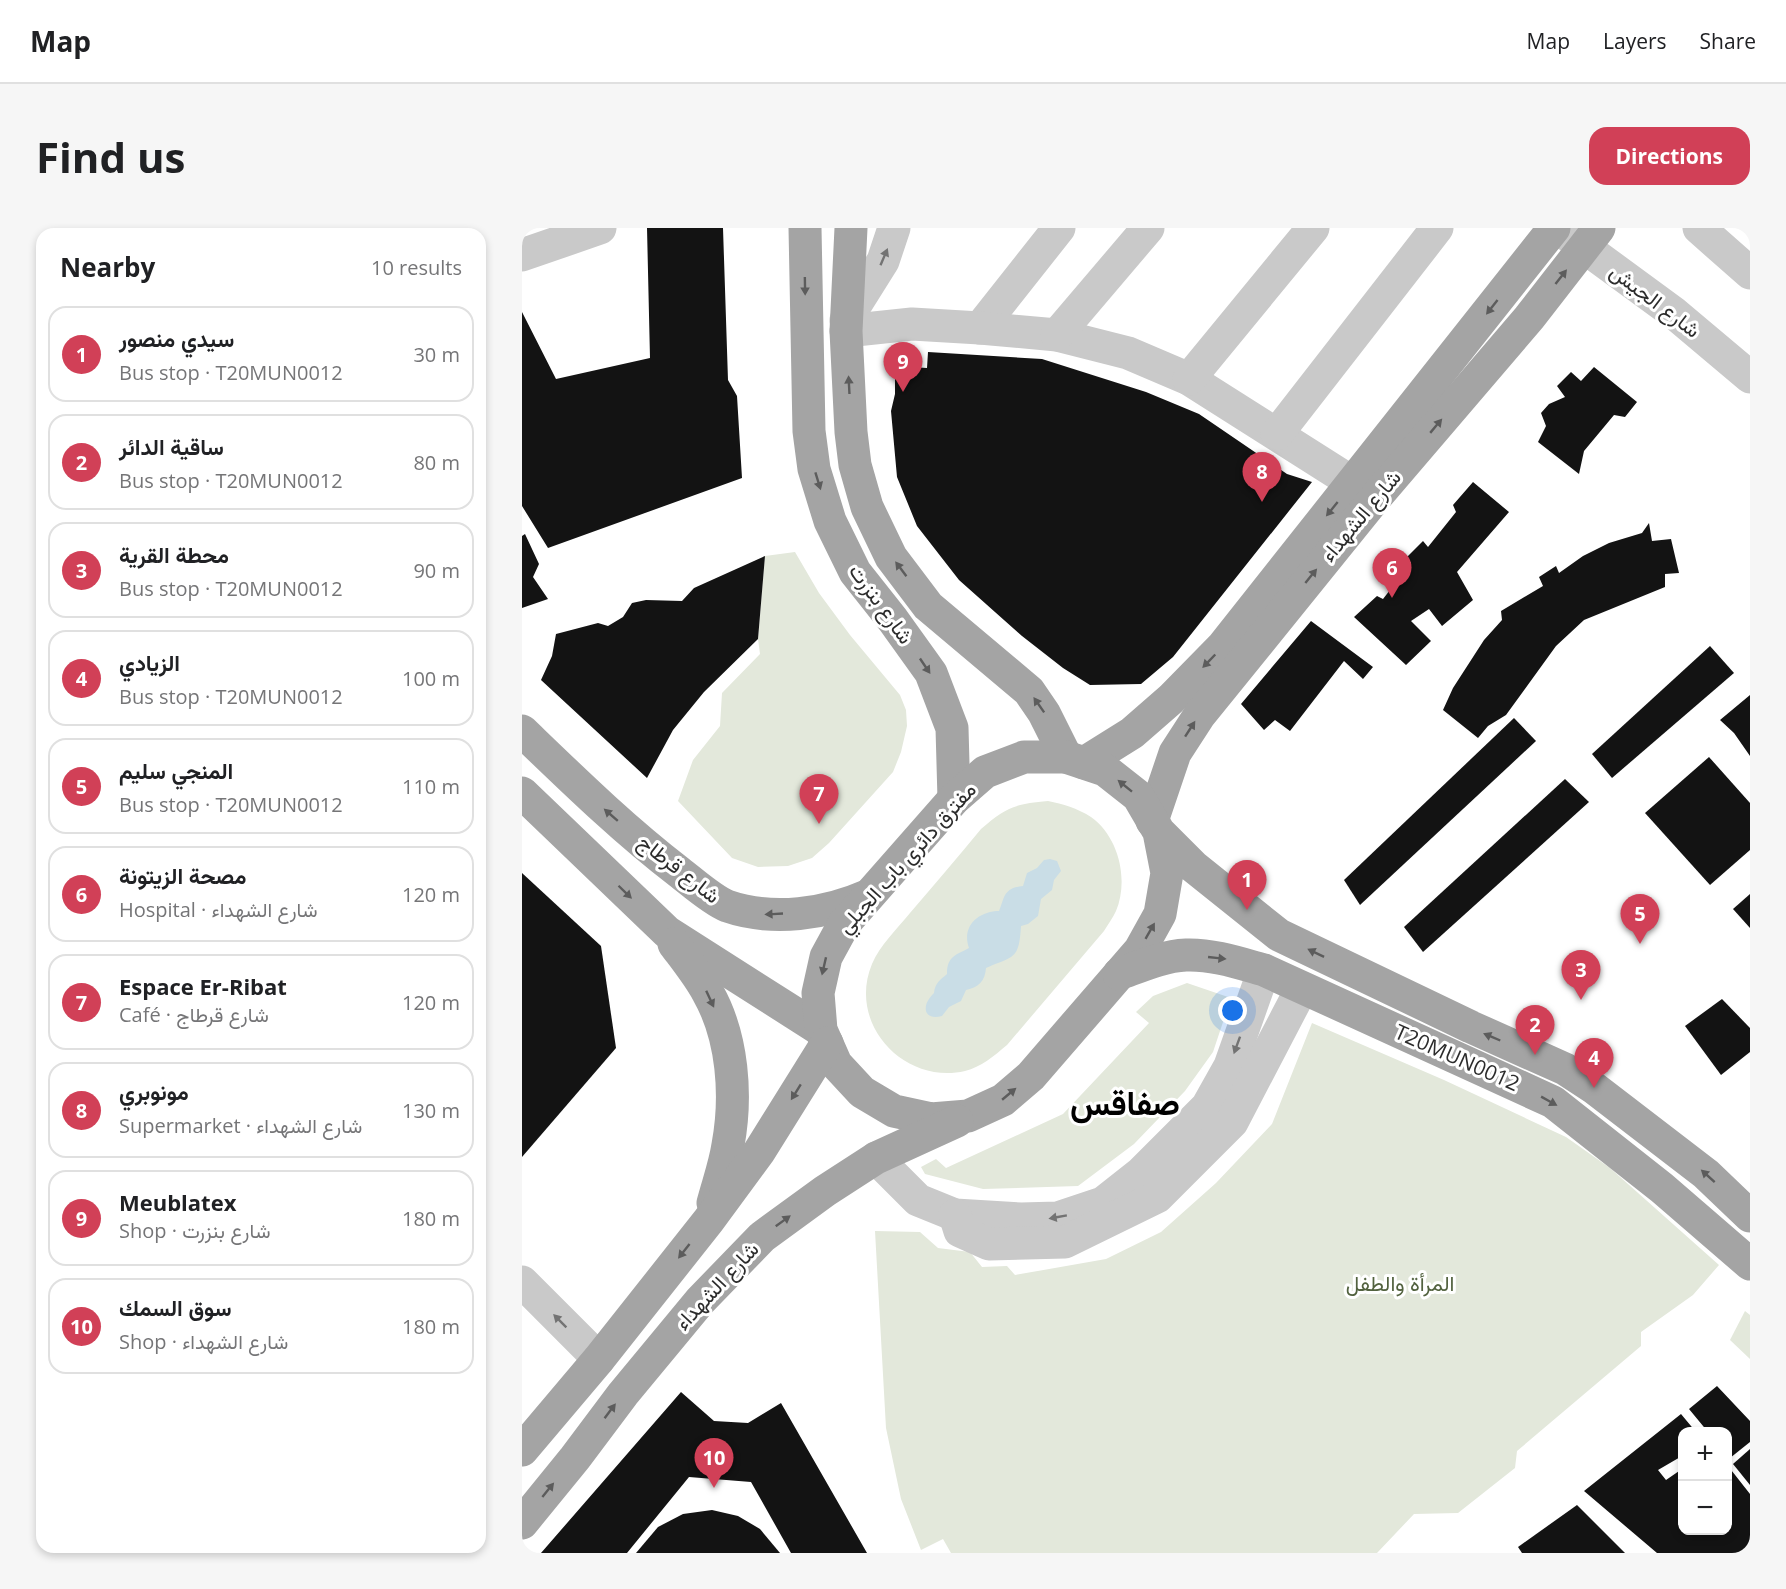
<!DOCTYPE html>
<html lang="en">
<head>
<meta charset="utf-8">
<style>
	:root { --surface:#fff; --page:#f6f6f6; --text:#202124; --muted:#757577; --line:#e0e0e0; --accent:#d14057 }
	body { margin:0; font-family:"Open Sans",Vazirmatn,sans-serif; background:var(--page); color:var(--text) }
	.controls { position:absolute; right:18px; bottom:18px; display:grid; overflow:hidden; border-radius:12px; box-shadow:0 3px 9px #0003 }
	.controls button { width:54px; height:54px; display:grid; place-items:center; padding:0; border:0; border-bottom:2px solid var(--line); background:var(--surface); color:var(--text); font:30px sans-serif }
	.you { position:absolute; left:711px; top:783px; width:21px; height:21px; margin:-15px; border:4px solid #fff; border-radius:50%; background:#1a73e8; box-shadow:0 0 0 9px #1a73e833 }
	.badge { display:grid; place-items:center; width:39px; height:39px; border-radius:50%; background:var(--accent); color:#fff; font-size:20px; font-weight:700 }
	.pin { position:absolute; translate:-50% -50px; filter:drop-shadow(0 2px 3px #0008) }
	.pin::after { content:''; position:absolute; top:32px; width:21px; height:18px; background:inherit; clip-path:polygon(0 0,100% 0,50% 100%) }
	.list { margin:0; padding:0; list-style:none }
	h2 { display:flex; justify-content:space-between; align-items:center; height:78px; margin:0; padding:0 24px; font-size:26px }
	h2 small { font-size:20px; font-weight:400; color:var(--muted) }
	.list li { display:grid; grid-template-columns:39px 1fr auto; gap:18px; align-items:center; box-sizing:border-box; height:96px; margin:0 12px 12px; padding:0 12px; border:2px solid var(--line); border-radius:18px }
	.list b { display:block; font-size:22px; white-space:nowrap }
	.list p { margin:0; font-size:20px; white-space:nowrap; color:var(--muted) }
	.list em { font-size:20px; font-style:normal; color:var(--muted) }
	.map { position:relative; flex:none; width:1228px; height:1325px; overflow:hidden; border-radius:18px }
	header { display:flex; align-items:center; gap:36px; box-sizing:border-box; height:84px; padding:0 30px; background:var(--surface); border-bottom:2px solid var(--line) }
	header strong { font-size:28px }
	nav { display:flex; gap:33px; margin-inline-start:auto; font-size:21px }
	.intro { display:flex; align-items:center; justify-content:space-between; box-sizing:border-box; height:144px; padding:0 36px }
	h1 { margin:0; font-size:42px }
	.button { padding:15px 27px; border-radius:18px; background:var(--accent); color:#fff; font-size:21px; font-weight:700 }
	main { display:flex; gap:36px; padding:0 36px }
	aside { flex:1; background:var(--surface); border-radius:18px; box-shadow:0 3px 9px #0003 }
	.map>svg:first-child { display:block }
</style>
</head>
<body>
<header>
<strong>Map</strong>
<nav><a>Map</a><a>Layers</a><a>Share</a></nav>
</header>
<div class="intro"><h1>Find us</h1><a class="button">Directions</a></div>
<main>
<aside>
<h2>Nearby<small>10 results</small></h2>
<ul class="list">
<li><span class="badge">1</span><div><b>سيدي منصور</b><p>Bus stop · T20MUN0012</p></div><em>30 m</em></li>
<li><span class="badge">2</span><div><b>ساقية الدائر</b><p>Bus stop · T20MUN0012</p></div><em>80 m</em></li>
<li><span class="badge">3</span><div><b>محطة القرية</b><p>Bus stop · T20MUN0012</p></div><em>90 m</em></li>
<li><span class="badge">4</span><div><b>الزيادي</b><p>Bus stop · T20MUN0012</p></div><em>100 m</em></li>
<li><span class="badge">5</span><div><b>المنجي سليم</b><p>Bus stop · T20MUN0012</p></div><em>110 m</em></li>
<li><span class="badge">6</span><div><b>مصحة الزيتونة</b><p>Hospital · شارع الشهداء</p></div><em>120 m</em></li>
<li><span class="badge">7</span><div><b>Espace Er-Ribat</b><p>Café · شارع قرطاج</p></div><em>120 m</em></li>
<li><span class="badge">8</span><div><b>مونوبري</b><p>Supermarket · شارع الشهداء</p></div><em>130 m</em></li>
<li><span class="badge">9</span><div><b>Meublatex</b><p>Shop · شارع بنزرت</p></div><em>180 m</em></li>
<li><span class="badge">10</span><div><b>سوق السمك</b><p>Shop · شارع الشهداء</p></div><em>180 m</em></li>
</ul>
</aside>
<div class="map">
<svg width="1228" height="1325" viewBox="0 0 1228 1325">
	<rect width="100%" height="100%" fill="#fff"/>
	<g fill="#e3e8db">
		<polygon points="273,324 297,365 328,407 378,467 384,482 385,498 379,524 371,544 307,615 290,630 266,638 236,639 210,630 156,573 171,532 198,498 200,465 238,426 236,411 243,328"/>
		<path d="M526 573C541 576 555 580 569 589 597 609 607 652 594 683 591 690 586 696 582 703L485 817C472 828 459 839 443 843 382 857 325 796 350 736 358 717 375 701 388 685 412 657 436 629 459 601 484 579 493 576 526 573Z"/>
		<polygon points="665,755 709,770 691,824 663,863 612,916 556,958 461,961 403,946 399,939 414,931 424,940 541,886 627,795 614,784 631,768"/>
		<polygon points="790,795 922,852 1044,909 1088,940 1197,1037 1171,1067 1119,1104 1119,1118 995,1223 993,1240 936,1285 892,1286 855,1325 429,1325 421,1311 399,1322 379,1271 364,1200 353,1003 398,1004 416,1020 448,1024 460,1039 485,1038 493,1047 584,1031 639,1004 694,955 750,896"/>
		<polygon points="1223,1083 1228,1087 1228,1131 1208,1112"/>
	</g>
	<path fill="#c9dde6" d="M528 631 535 633 539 643 532 652 530 662 519 671 516 688 506 696 499 698C497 732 492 728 464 740 463 753 457 759 444 762L439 773 427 779 420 788C401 793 399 777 412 765 413 755 418 752 425 746 425 728 434 727 447 720 439 698 457 683 477 683 483 669 481 660 501 658L505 645 515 640 522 632Z"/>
	<g fill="#131313">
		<polygon points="125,0 201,0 206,152 215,168 220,250 26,320 0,278 0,84 34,151 128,130"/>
		<polygon points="406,124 520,131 624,164 677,186 765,246 790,254 651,429 619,456 568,457 541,440 500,408 437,352 395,298 375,249 369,183 373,166 373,138 405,140"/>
		<polygon points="1072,139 1115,174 1103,189 1092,187 1062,223 1057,246 1016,214 1024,198 1019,185 1027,176 1043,169 1035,158 1049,144 1059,153"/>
		<polygon points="951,254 987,284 935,344 951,372 920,398 907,381 889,393 909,413 884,437 832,389 855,368 861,371 889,335 885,329 901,313 906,319 934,284 931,277"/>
		<polygon points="1127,295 1130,313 1149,311 1157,345 1143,346 1143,359 1062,392 1034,418 984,487 966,498 956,510 921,482 931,460 962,412 980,392 979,383 1021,358 1017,349 1034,338 1037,345 1061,328 1087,315 1120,305"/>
		<polygon points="3,306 17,336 11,349 26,371 0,380 0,308"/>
		<polygon points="243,328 236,411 182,464 151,502 125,550 19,452 30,428 34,406 76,395 86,398 101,389 110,375 124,372 160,373 172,360"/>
		<polygon points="789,393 851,439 841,451 822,433 768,503 753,492 742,502 719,476"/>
		<polygon points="1188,418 1212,445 1090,550 1070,526"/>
		<polygon points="1228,467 1228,528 1212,505 1198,492"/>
		<polygon points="992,490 1014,513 838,677 822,652"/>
		<polygon points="1187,529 1228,575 1228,622 1188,657 1123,585"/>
		<polygon points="1043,551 1067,574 901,724 882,699"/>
		<polygon points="0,645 79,718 94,820 0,929"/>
		<polygon points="1228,666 1228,700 1211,681"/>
		<polygon points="1200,771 1228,800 1228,824 1199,847 1163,798"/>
		<polygon points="1195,1158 1228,1193 1228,1214 1208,1230 1206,1227 1206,1204 1186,1204 1167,1181"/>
		<polygon points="159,1164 192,1193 226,1195 259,1175 345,1325 269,1325 229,1254 167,1249 105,1325 19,1325"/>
		<polygon points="1159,1186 1174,1204 1160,1204 1160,1228 1136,1242 1144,1252 1160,1241 1160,1302 1206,1302 1206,1238 1228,1266 1228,1325 1135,1325 1062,1263"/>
		<polygon points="1228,1221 1228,1257 1211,1236"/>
		<polygon points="1055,1277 1103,1325 1000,1325 996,1319"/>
		<polygon points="190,1282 216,1288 238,1301 258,1325 114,1325 136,1299 161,1286"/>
	</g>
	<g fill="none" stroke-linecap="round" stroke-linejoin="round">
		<g stroke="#c9c9c9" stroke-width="33">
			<polyline points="1036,0 1152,85 1228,149"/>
			<polyline points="1177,0 1228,45"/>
			<polyline points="0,27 78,0"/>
			<polyline points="324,92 361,33 372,0"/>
			<polyline points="458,100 537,0"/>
			<polyline points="324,103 390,96 458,100 535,107 606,125 667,151 831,255"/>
			<polyline points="535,107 626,0"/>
			<polyline points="667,151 791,0"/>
			<polyline points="755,206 915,0"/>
			<polyline points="354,930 396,972 433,987 499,991 536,990 581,975 619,945 685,879 708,838 742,742"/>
			<polyline points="433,987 438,1003 467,1016 543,1014 635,969 710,894 780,760"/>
			<polyline points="0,1054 77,1131"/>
		</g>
		<g stroke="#a4a4a4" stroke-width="33">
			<polyline points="283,0 287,203 292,241 308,293 333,344 371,392 409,445 430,500 432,571"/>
			<polyline points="329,0 324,103 329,204 333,237 345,279 369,329 406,378 507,463 522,485 544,529"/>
			<path d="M0 503C51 552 101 601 157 644 170 654 190 672 205 678 251 694 304 686 347 667"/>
			<polyline points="562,535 610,505 649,471 701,418 1032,0"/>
			<polyline points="0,565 145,704 299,802"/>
			<polyline points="630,593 653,525 677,488 854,269 1007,90 1077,0"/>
			<polyline points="637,604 645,645 638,686 618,722 509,848 481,872 446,888 409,891 372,883 340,864 314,836 299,802 296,765 304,729 322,696 432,571 463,544 502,529 544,529 583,542 616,568 637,604 672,639 757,707 949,799 1043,841 1072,860 1184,946 1228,988"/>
			<path d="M152 716C164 732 177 748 186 765 211 809 215 868 206 917 203 937 196 956 191 975"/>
			<path d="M597 746C619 738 641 728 664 727 690 726 717 735 742 742L1031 874 1140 960 1228 1036"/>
			<polyline points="0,1222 77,1131 187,992 237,924 305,815"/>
			<polyline points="0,1295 53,1230 101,1166 178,1073 240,1009 303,963 354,930 435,893"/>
		</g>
	</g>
	<defs><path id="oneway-solid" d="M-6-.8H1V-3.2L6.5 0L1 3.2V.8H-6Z" transform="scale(1.5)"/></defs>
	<g fill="#737373">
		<use href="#oneway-solid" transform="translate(362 29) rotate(-67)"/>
		<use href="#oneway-solid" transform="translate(715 817) rotate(110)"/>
		<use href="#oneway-solid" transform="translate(536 989) rotate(170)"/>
		<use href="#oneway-solid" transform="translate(38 1093) rotate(-135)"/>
	</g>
	<g fill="#5c5c5c">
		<use href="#oneway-solid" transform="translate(1039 49) rotate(-52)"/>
		<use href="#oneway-solid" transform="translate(283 58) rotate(89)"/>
		<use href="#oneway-solid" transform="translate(970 79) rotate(128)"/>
		<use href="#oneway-solid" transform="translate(327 157) rotate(-93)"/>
		<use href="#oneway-solid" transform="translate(914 198) rotate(-50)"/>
		<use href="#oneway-solid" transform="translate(296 253) rotate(73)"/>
		<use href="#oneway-solid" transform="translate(810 281) rotate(129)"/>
		<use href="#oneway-solid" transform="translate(379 341) rotate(-127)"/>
		<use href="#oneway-solid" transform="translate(789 348) rotate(-51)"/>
		<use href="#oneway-solid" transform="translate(687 433) rotate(134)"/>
		<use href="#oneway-solid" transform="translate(403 438) rotate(56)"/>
		<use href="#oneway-solid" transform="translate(517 477) rotate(-125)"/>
		<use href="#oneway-solid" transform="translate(668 501) rotate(-57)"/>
		<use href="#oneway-solid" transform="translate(603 558) rotate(-141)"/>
		<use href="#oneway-solid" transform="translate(89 587) rotate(-139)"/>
		<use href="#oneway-solid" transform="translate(103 664) rotate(44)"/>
		<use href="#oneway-solid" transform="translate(252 686) rotate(177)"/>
		<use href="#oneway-solid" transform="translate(628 703) rotate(-60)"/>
		<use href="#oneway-solid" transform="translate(794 725) rotate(-154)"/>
		<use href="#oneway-solid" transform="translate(695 730) rotate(6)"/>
		<use href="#oneway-solid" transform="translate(302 738) rotate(103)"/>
		<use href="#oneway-solid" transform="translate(188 771) rotate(65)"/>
		<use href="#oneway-solid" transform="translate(970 809) rotate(-157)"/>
		<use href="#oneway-solid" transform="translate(274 864) rotate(122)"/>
		<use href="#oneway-solid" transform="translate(487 866) rotate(-40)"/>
		<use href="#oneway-solid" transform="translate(1027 873) rotate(29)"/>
		<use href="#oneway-solid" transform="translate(1186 948) rotate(-138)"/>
		<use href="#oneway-solid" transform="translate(261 993) rotate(-36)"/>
		<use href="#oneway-solid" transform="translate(162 1023) rotate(128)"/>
		<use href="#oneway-solid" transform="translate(88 1183) rotate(-53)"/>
		<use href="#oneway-solid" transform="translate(26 1262) rotate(-51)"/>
	</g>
	<g text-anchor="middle" stroke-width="6" stroke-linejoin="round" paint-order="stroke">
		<g font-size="21" fill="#2c2c2c" stroke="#fff">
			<text transform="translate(1133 73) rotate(37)" y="7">شارع الجيش</text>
			<text transform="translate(839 288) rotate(-50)" y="7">شارع الشهداء</text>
			<text transform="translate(359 376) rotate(54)" y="7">شارع بنزرت</text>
			<text transform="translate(385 630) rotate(-48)" y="7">مفترق دائري باب الجبلي</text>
			<text transform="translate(157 641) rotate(38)" y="7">شارع قرطاج</text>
			<text transform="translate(935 830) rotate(24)" y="7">T20MUN0012</text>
			<text transform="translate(195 1058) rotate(-47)" y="7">شارع الشهداء</text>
		</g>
		<g font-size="21" fill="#52623f" stroke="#fff">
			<text x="878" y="1063">المرأة والطفل</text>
		</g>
		<g font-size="33" font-weight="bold" fill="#000" stroke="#fff">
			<text x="603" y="887">صفاقس</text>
		</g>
	</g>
</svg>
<div class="controls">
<button>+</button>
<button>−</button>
</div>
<div class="you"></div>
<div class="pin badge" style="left:725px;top:682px">1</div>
<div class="pin badge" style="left:1013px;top:827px">2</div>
<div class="pin badge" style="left:1059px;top:772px">3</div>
<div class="pin badge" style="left:1072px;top:860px">4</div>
<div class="pin badge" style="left:1118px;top:716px">5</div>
<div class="pin badge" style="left:870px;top:370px">6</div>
<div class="pin badge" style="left:297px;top:596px">7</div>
<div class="pin badge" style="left:740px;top:274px">8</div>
<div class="pin badge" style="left:381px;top:164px">9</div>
<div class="pin badge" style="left:192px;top:1260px">10</div>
</div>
</main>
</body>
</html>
